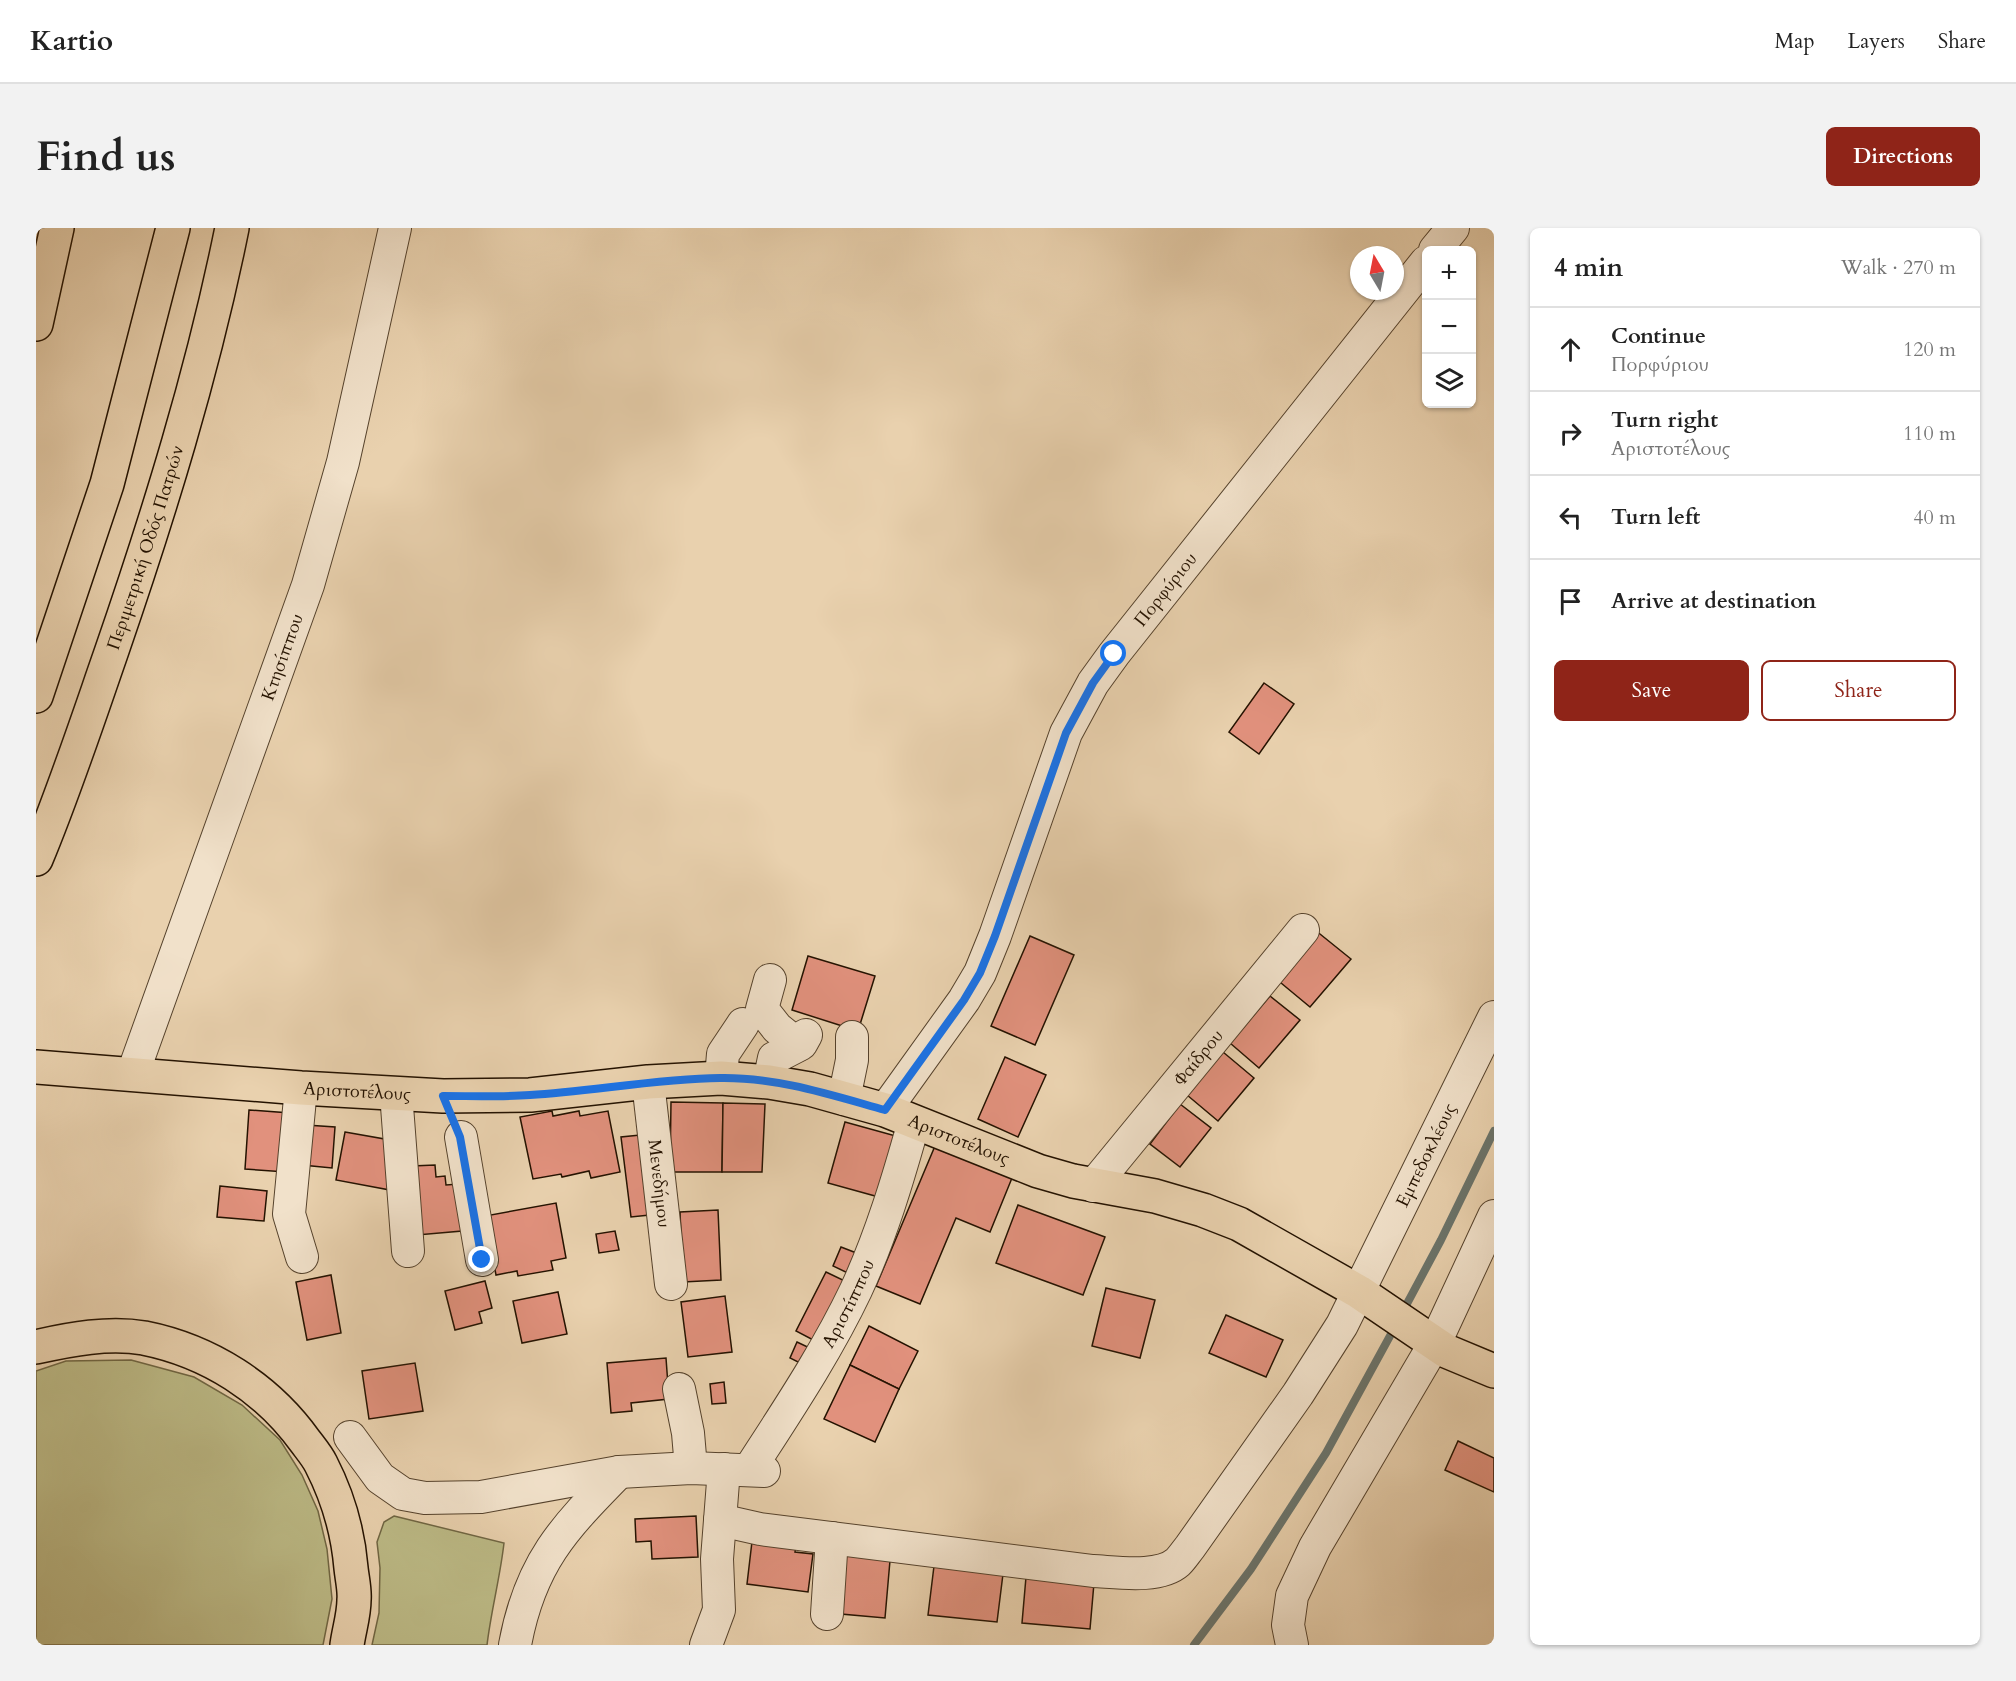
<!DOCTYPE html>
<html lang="en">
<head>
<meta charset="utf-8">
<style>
	:root { --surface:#fff; --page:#f2f2f2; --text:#222; --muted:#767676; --line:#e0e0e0; --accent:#8f2418 }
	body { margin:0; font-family:Cardo,serif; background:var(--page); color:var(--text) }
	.controls { position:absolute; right:18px; top:18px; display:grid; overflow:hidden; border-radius:9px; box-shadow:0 2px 4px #0004 }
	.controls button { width:54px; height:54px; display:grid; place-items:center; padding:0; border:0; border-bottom:2px solid var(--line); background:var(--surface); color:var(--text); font:30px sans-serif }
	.compass { position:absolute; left:1314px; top:18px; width:54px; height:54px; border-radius:50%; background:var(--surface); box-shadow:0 2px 4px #0004; rotate:350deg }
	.stop { position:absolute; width:18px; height:18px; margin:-14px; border:4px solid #1a73e8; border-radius:50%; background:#fff }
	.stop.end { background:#1a73e8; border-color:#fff; box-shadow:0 2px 6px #0008 }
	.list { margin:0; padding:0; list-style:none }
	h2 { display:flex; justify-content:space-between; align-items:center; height:78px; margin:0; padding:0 24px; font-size:26px }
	h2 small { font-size:20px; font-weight:400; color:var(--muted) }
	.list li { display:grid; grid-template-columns:39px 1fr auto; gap:18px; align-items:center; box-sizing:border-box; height:84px; padding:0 24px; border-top:2px solid var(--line) }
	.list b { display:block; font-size:22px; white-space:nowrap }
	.list p { margin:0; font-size:20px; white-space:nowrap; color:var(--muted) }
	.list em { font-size:20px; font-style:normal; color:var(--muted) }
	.actions { display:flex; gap:12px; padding:18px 24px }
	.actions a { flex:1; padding:14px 0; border:2px solid var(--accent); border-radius:9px; text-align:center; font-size:21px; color:var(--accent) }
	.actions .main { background:var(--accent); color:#fff }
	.icon { flex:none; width:33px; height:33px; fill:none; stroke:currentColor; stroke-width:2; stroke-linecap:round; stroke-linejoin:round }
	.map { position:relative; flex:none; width:1458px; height:1417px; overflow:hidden; border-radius:9px }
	header { display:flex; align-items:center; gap:36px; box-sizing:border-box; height:84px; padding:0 30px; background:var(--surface); border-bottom:2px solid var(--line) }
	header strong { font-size:28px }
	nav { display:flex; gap:33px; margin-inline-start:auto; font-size:21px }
	.intro { display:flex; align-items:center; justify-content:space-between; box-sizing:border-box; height:144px; padding:0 36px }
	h1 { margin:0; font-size:42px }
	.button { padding:15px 27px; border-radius:9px; background:var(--accent); color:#fff; font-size:21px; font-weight:700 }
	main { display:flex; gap:36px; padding:0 36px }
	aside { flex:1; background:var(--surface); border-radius:9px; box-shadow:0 2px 4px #0004 }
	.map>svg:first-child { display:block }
</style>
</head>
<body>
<header>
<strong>Kartio</strong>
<nav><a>Map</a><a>Layers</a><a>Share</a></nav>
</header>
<div class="intro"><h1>Find us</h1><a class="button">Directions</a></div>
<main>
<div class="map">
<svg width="1458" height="1417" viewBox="0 0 1458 1417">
	<rect width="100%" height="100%" fill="#e9d1ae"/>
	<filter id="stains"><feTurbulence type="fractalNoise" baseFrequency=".00333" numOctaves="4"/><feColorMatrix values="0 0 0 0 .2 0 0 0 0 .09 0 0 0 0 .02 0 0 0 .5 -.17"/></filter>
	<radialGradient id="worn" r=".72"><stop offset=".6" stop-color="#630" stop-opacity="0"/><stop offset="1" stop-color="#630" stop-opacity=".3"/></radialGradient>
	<g fill="#bcba86" stroke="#706643" stroke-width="1.5">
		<polygon points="95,1132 158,1149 206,1177 244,1212 266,1247 282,1283 291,1321 296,1371 287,1417 0,1417 0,1143 30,1133"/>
		<path d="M358 1288 468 1315C464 1350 455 1383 451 1417H336L343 1385 344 1340 341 1314 348 1294Z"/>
	</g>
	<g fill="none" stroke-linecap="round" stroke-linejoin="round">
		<g stroke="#6b746b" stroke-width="8">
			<polyline points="1366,1085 1405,1012 1458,903"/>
			<polyline points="1158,1417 1215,1341 1290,1225 1360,1097"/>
		</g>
	</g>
	<g fill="#e1917d" stroke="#241200" stroke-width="1.5">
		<polygon points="1228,455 1258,476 1223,526 1193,504"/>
		<polygon points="1279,702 1315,731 1274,779 1239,750"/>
		<polygon points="994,708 1038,727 999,817 955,798"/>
		<polygon points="772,728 839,748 822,803 756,782"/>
		<polygon points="1234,768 1264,792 1223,840 1194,815"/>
		<polygon points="1187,824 1218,850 1182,893 1151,867"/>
		<polygon points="969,829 1010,847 982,909 942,891"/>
		<polygon points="635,874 687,875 686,944 634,944"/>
		<polygon points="687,875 729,876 726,944 686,944"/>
		<polygon points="1144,876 1175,900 1144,939 1114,916"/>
		<polygon points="213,882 254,885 250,944 209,941"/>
		<polygon points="516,883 517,888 543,883 544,888 572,883 584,944 555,950 553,943 526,949 525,946 497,951 484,889"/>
		<polygon points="809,894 867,910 850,971 792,955"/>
		<polygon points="270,897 299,899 296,940 266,937"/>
		<polygon points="309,904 354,912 354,962 300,952"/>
		<polygon points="614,906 623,986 595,989 585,909"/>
		<polygon points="899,918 976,950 954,1004 920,990 884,1076 840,1058"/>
		<polygon points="399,937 400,949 409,948 410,957 423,956 426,1003 381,1007 376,938"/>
		<polygon points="184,958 231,963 228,993 181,989"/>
		<polygon points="520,975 530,1030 515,1033 517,1042 482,1048 481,1043 460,1047 449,988"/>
		<polygon points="982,977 1069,1009 1047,1067 960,1035"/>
		<polygon points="682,982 685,1052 647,1054 644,984"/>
		<polygon points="579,1003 583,1022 563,1025 560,1006"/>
		<polygon points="805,1019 823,1026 814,1046 797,1038"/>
		<polygon points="790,1044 811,1054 781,1114 760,1103"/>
		<polygon points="295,1047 305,1105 271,1112 260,1054"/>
		<polygon points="449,1053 456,1080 443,1084 446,1095 419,1102 409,1063"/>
		<polygon points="1070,1060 1119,1072 1104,1130 1056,1118"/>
		<polygon points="522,1064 531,1106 486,1115 477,1073"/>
		<polygon points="689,1068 696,1124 652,1129 645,1074"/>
		<polygon points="1190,1087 1247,1112 1230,1149 1173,1125"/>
		<polygon points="833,1098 882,1123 863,1161 814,1137"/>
		<polygon points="761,1114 778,1122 770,1138 754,1130"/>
		<polygon points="630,1130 633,1171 595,1175 596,1183 575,1185 571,1135"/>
		<polygon points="379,1135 387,1183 333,1191 326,1143"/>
		<polygon points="814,1137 863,1161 839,1214 788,1191"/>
		<polygon points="688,1154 690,1175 676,1176 674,1156"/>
		<polygon points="1422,1213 1458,1230 1458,1264 1409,1242"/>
		<polygon points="660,1288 662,1329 616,1331 615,1313 600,1314 599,1291"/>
		<polygon points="717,1305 761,1311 759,1324 777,1326 772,1364 711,1356"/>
		<polygon points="810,1317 855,1321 849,1390 805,1386"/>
		<polygon points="898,1338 967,1346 961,1394 892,1387"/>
		<polygon points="990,1349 1058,1355 1054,1401 986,1395"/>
	</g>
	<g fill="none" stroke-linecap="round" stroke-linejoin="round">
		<g stroke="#55422c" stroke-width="34">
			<g id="minor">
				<polyline points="1399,22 1417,0"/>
				<polyline points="734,752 726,781 741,800 762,817"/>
				<path id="s1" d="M97 845 272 357 307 234 359 0"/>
				<polyline points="685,850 687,826 707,796"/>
				<path id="s2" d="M612 854 635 1056"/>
				<polyline points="733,854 738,830 765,816 770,807"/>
				<polyline points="265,860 253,986 266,1029"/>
				<polyline points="360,865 372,1023"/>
				<polyline points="808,871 816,832 816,809"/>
				<path id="s3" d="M849 882 928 772 944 745 959 708 1030 505 1057 455 1078 426 1390 34"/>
				<polyline points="425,909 446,1032"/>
				<path id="s4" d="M1057 958 1267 702"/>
				<polyline points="643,1161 652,1205 655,1240"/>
				<polyline points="314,1209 344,1250 367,1266 389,1270 445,1269 583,1244 655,1240 728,1243"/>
				<path id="s5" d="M713 1242C751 1183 790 1125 820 1062 845 1008 862 951 878 894"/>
				<path id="s6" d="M684 1292 724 1301 1057 1343C1080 1344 1123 1351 1142 1334 1146 1330 1150 1324 1154 1319L1262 1166 1306 1097 1458 789"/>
				<polyline points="791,1386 796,1310"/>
				<path d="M479 1417C494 1335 527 1301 583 1244"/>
				<polyline points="670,1417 683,1382 681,1331 688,1241"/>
				<polyline points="1256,1417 1252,1397 1256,1368 1279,1319 1399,1115 1458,988"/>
			</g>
		</g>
		<g stroke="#241200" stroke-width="36">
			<g id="major">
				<polyline points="0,96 21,0"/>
				<path id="s7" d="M0 839 265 860 407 868 494 867 612 854 685 850 733 854 774 861 849 882 1002 943 1037 953 1119 968 1167 982 1203 996 1323 1064 1410 1123 1458 1143"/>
			</g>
		</g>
		<g stroke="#241200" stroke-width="36">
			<g id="highway">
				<polyline points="0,468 71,256 137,0"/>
				<path id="s8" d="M0 631C28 564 51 494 75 425 123 286 167 144 196 0"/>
				<path d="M0 1119C35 1111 73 1104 108 1110 173 1123 231 1160 269 1213 275 1221 281 1228 285 1236 302 1269 312 1304 315 1340 316 1350 319 1362 318 1372 318 1387 313 1402 311 1417"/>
			</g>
		</g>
		<use href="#minor" stroke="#f1e1ca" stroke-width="32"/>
		<use href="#major" stroke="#e9d1ae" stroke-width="33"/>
		<use href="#highway" stroke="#e9d1ae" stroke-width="33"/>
	</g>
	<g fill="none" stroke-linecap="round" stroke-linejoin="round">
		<path stroke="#1a73e8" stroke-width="8" d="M446 1032 424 909 407 868C436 868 465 869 494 867 557 863 620 851 684 850 741 849 795 867 849 882L928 772 944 745 959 708 1030 505 1057 455 1078 426"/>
	</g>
	<g text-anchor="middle" stroke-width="6" stroke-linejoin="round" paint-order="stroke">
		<g font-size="18" fill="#241200" stroke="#f1e1ca">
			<text dy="6" stroke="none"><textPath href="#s8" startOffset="330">Περιμετρική Οδός Πατρών</textPath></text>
			<text dy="6" stroke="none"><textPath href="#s3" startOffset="597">Πορφύριου</textPath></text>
			<text dy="6" stroke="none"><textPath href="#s1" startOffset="442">Κτησίππου</textPath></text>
			<text dy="6" stroke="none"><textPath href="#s4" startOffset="166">Φαίδρου</textPath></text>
			<text dy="6" stroke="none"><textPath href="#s7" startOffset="322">Αριστοτέλους</textPath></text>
			<text dy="6" stroke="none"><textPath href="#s7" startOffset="934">Αριστοτέλους</textPath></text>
			<text dy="6" stroke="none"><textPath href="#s6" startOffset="942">Εμπεδοκλέους</textPath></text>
			<text dy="6" stroke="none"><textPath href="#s2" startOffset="102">Μενεδήμου</textPath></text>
			<text dy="6" stroke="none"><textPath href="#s5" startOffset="194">Αριστίππου</textPath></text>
		</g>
	</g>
	<rect width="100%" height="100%" filter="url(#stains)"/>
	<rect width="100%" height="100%" fill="url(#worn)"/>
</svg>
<div class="controls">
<button>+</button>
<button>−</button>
<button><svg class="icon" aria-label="layers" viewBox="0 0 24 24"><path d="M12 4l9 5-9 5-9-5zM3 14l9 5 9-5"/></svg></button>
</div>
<svg class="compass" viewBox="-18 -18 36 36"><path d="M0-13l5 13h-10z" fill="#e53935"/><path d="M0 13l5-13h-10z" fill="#767676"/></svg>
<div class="stop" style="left:1078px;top:426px"></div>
<div class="stop end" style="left:446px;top:1032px"></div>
</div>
<aside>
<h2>4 min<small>Walk · 270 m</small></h2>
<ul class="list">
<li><svg class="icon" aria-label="ahead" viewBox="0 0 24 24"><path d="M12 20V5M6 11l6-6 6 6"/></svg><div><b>Continue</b><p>Πορφύριου</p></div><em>120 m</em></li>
<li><svg class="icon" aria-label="right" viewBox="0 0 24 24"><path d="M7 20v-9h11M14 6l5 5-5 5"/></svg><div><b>Turn right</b><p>Αριστοτέλους</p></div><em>110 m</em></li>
<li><svg class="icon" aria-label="left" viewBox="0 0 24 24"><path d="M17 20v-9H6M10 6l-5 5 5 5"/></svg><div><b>Turn left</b></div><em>40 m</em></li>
<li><svg class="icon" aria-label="arrive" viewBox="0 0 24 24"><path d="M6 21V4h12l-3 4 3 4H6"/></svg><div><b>Arrive at destination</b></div></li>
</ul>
<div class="actions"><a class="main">Save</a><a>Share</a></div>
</aside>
</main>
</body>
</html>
